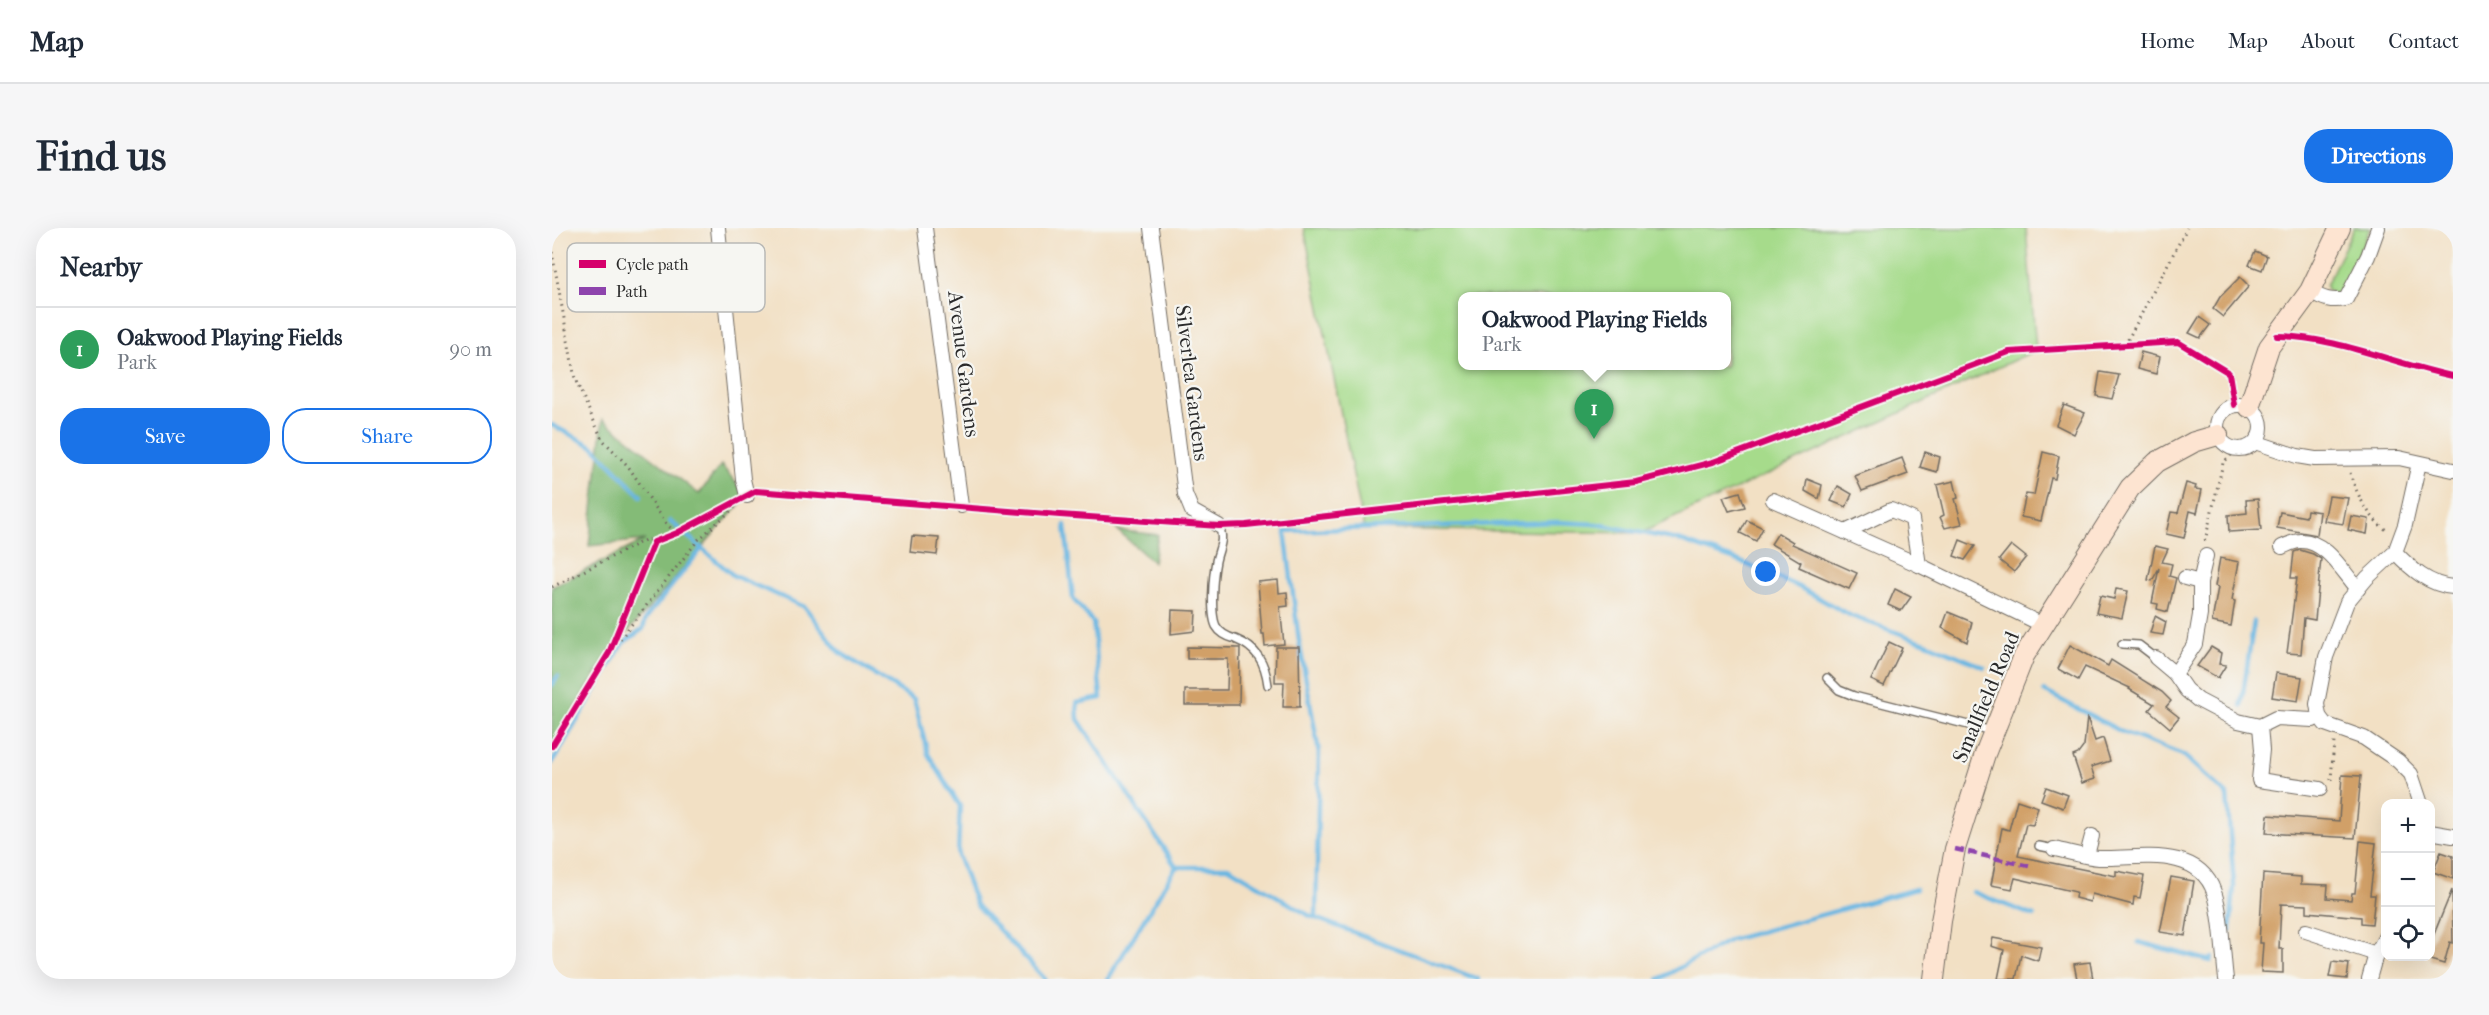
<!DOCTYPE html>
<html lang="en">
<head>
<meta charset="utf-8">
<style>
	:root { --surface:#fff; --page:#f6f6f7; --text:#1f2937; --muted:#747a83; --line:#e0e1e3; --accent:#1a73e8 }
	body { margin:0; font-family:"IM FELL French Canon",serif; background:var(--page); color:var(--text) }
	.controls { position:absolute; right:18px; bottom:18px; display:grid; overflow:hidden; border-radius:12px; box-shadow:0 6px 24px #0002 }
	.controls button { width:54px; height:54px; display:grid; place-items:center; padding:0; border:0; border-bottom:2px solid var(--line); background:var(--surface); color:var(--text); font:30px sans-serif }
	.you { position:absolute; left:1214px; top:344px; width:21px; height:21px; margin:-15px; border:4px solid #fff; border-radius:50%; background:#1a73e8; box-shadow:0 0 0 9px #1a73e833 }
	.badge { display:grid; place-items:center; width:39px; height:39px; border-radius:50%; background:var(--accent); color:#fff; font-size:20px; font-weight:700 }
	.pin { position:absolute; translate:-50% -50px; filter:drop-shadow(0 2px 3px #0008) }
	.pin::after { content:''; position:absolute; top:32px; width:21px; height:18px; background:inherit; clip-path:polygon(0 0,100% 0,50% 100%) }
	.popup { position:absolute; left:906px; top:64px; width:273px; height:78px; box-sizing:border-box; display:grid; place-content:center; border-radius:12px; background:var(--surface); filter:drop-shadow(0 2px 4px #0005); font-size:20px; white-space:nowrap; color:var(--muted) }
	.popup b { font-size:22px; color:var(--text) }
	.popup::after { content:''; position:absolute; left:50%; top:100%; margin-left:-12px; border:12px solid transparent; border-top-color:var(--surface) }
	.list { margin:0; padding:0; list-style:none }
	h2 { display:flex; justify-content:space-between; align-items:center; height:78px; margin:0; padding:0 24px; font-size:26px }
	h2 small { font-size:20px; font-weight:400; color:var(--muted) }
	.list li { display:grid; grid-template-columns:39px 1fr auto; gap:18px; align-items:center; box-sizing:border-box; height:84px; padding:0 24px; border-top:2px solid var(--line) }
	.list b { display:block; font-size:22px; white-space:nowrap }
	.list p { margin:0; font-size:20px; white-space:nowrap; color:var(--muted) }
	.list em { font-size:20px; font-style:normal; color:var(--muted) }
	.actions { display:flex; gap:12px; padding:18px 24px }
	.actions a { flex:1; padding:14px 0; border:2px solid var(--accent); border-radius:24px; text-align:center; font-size:21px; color:var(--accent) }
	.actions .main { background:var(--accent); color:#fff }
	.icon { flex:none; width:33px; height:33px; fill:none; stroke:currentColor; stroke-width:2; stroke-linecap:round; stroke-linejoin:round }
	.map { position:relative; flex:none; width:1901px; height:751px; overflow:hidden; border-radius:24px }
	header { display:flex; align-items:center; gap:36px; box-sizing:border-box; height:84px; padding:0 30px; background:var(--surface); border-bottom:2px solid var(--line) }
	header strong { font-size:28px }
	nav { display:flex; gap:33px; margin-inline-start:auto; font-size:21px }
	.intro { display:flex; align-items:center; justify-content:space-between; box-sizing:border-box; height:144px; padding:0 36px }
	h1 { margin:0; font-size:42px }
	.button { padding:15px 27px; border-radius:24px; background:var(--accent); color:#fff; font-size:21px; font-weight:700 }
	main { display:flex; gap:36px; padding:0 36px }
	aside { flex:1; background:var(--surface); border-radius:24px; box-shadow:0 6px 24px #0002 }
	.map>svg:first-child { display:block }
</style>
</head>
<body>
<header>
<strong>Map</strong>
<nav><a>Home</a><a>Map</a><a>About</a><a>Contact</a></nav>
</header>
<div class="intro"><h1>Find us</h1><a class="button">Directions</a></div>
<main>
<aside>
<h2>Nearby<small></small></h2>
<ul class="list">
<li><span class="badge" style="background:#2e9e5b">1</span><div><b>Oakwood Playing Fields</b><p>Park</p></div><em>90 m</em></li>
</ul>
<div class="actions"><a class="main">Save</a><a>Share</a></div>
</aside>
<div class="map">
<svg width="1901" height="751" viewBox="0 0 1901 751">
	<rect width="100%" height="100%" fill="#f6f6f2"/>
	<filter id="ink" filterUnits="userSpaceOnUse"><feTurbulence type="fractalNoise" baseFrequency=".0167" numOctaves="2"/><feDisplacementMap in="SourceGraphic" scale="12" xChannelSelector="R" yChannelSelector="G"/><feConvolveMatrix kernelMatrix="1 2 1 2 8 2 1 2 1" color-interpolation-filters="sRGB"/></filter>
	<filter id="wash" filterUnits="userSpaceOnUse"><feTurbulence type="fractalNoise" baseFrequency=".008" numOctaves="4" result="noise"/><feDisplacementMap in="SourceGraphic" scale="24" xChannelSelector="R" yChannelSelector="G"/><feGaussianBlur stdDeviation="1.35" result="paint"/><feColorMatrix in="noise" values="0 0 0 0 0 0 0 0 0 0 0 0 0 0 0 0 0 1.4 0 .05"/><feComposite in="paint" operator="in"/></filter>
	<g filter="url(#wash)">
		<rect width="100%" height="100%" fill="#f2e0c4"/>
		<g fill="#a6db8b" stroke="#68835b" stroke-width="1.5" fill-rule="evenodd">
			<path d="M752 0H1474L1484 122 1089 305 812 301ZM910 68H1174V138H910Z"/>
			<polygon points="1802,0 1818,0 1791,65 1783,67 1775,62 1774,57"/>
		</g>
		<g fill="#84bb77" stroke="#587351" stroke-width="1.5">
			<polygon points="51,191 147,266 169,237 195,268 57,425 0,518 0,359 93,312 37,318"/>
			<polygon points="565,302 606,307 601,334"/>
		</g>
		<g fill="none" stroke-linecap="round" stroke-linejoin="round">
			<g stroke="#68b6e2" stroke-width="4.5">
				<polyline points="0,197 42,219 89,268"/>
				<polyline points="118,293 182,348 253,379 287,424 362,471 376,526 408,578 406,627 424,677 493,751"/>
				<polyline points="513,297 521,371 541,394 549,470 525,475 526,491 624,639 556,751"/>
				<polyline points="0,457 6,448"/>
				<polyline points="1492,463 1570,504 1631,527 1675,567 1682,658 1678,703"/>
				<polyline points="1689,478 1702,393"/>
				<polyline points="0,535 71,415 91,401 94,390 150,320"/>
				<polyline points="624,639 676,639 758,688 926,751"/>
				<polyline points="1421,664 1482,688"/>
				<polyline points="764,690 767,524 747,413 733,303 1005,294 1045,296 1126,312 1187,333 1247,359 1299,388 1377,416 1432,439"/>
				<polyline points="1586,714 1659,733 1660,730"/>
				<polyline points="1107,751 1178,712 1364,661"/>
			</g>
		</g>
		<g id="blocks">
			<g fill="#d1a067">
				<polygon points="1703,23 1715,28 1710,42 1697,37"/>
				<polygon points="1688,49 1697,58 1671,89 1661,81 1668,69"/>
				<polygon points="1647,89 1658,97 1648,110 1637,105"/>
				<polygon points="1589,124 1608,129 1604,146 1585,141"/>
				<polygon points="1548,144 1567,147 1560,171 1544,168"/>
				<polygon points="1512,177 1533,185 1522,206 1504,197"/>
				<polygon points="1373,224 1388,229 1385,244 1368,239"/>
				<polygon points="1491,224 1507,228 1503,251 1499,250 1489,293 1469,289 1474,266 1482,267"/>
				<polygon points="1350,230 1356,246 1310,263 1303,248"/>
				<polygon points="1255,251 1270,257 1267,271 1253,263"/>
				<polygon points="1402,253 1406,270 1403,271 1410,296 1393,300 1388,289 1392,287 1385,257"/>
				<polygon points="1634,255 1644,258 1643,261 1650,262 1645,285 1638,283 1632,310 1614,306 1619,284 1626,285"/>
				<polygon points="1286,258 1300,266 1294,279 1279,273"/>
				<polygon points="1188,264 1193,279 1177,283 1171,269"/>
				<polygon points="1777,268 1796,270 1791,296 1772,293"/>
				<polygon points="1706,271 1709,302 1677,304 1676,287 1695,285 1694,272"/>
				<polygon points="1755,282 1768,284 1765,307 1725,300 1728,284 1754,289"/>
				<polygon points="1799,288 1817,291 1815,306 1796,302"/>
				<polygon points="1195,292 1211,300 1204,313 1188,305"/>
				<polygon points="1226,305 1241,314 1240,316 1305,345 1297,361 1247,339 1249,334 1219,316"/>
				<polygon points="360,308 387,310 385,327 358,324"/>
				<polygon points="1408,312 1423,318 1413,332 1402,328"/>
				<polygon points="1459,317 1474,329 1462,344 1447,332"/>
				<polygon points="1603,318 1616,321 1610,334 1620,336 1617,348 1624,350 1616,384 1605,381 1606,376 1600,375 1607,340 1600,353 1596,352"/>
				<polygon points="1748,322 1761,326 1769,331 1763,392 1752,390 1749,426 1735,425 1745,350 1739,350 1742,324"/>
				<polygon points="1668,330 1687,334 1680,372 1683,373 1679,398 1660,394 1666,359 1663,358"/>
				<polygon points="726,352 727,365 735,364 736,378 728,379 732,416 713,418 712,406 710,406 706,354"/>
				<polygon points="1343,361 1359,369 1349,383 1336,377"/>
				<polygon points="1564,361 1576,363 1570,390 1544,385 1548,368 1562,371"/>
				<polygon points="620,382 644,383 643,403 619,406"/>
				<polygon points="1396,384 1420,394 1415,414 1390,400"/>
				<polygon points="1603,388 1614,394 1611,407 1598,405"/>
				<polygon points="1337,414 1350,420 1332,458 1319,452"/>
				<polygon points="1518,417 1556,438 1559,432 1610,464 1619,473 1614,479 1627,489 1618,500 1597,482 1602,476 1577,461 1578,460 1533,439 1526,452 1506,441"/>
				<polygon points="635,419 688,420 687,477 633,477 633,462 675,462 676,431 635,431"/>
				<polygon points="724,419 747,419 748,479 731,479 732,454 723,454"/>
				<polygon points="1659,419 1669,425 1667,436 1674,437 1666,450 1645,438"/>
				<polygon points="1724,445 1750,449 1746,473 1720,469"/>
				<polygon points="1535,489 1543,513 1551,510 1558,533 1539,539 1543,551 1530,555 1521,528 1526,526 1532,518"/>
				<polygon points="1790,547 1809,548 1803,610 1714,605 1716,587 1787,593"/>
				<polygon points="1494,559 1516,567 1511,580 1489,572"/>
				<polygon points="1465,572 1486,579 1481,597 1474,596 1466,628 1564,648 1564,643 1592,648 1588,670 1582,669 1581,677 1540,666 1538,674 1523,670 1524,664 1463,650 1460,661 1439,657 1450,600 1457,602"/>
				<polygon points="1808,613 1824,615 1818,667 1823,667 1820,696 1809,695 1809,689 1755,684 1755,677 1729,676 1727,721 1731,721 1731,745 1709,744 1711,715 1707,715 1711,646 1749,649 1749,656 1776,657 1775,670 1799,672 1800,665 1803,665"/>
				<polygon points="1889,624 1901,628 1901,651 1881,644"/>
				<polygon points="1619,649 1642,653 1633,708 1608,704"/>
				<polygon points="1900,662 1901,715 1898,714 1892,736 1878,732 1878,716"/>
				<polygon points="1441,710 1489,719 1486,733 1469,727 1464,751 1446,751 1452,722 1439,718"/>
				<polygon points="1538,734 1541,751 1525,751 1522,736"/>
				<polygon points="1780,734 1797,736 1795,751 1777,749"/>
			</g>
		</g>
	</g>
	<g filter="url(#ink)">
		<use href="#blocks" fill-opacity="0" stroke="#716a61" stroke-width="1.5"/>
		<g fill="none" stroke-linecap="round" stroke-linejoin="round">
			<g stroke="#716a61" stroke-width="10">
				<g id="lane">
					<path d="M667 298C673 312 667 319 664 333 661 348 658 385 664 398 668 405 676 409 683 411 705 420 713 434 716 457"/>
					<polyline points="1570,416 1587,417 1604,430"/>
					<polyline points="1275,450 1287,462 1302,468 1440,503"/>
					<polyline points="1487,618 1502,621"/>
				</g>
			</g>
			<g stroke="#716a61" stroke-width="16">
				<g id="street">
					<polyline points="166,0 191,251 195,268"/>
					<polyline points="373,0 409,278"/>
					<polyline points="599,0 633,266 640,283 667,298"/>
					<path d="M1758 63C1771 71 1779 74 1794 71L1816 28 1826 0"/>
					<circle cx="1687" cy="199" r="22"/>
					<polyline points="1703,214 1745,228 1763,231 1847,230 1901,242"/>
					<polyline points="1867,235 1853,297 1843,324 1815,350 1795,374 1774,429 1765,476 1767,488 1773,496 1812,510 1846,533 1859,546 1869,576"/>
					<polyline points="1221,272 1367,337 1491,397"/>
					<polyline points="1293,304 1339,282 1360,291 1367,337"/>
					<path d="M1730 319C1735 317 1742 313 1748 313 1774 312 1791 344 1806 361"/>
					<path d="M1843 324C1859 341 1877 357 1901 359"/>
					<polyline points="1654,328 1648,354 1648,387 1643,416 1623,446 1634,462 1646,472 1686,493 1708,498 1724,490 1761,492 1767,488"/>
					<polyline points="1633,350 1648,354"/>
					<polyline points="1604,430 1623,446"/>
					<polyline points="1708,498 1710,522 1707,552 1768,561"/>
					<polyline points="1878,604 1901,608"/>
					<path d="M1502 621C1517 624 1533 629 1547 630 1585 631 1646 617 1662 664 1670 685 1671 728 1674 751"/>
					<polyline points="1535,627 1540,608"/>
					<polyline points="1754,703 1824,726"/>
					<polyline points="1817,751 1824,726 1834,708"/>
				</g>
			</g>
			<g stroke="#716a61" stroke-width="22">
				<g id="secondary">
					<polyline points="1697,179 1717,119 1758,63 1788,0"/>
					<polyline points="1382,751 1389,693 1403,621 1433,526 1472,428 1578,260 1605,234 1642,214 1666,207"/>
				</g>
			</g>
			<g stroke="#716a61" stroke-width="3" stroke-dasharray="1.5 4.5" stroke-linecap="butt">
				<polyline points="0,24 23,151 50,211 76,238 115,297 125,305"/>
				<polyline points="1573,117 1635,0"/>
				<path d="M1798 245C1804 265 1817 291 1836 303"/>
				<polyline points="1653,313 1671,235 1685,221"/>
				<polyline points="0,359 95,311 102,314"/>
				<polyline points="57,425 146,312 185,277"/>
				<polyline points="1779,552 1782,514"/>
			</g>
			<use href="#lane" stroke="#fff" stroke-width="7"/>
			<use href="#street" stroke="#fff" stroke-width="14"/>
			<use href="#secondary" stroke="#fde4d1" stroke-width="20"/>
			<polyline stroke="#8e44ad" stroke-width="4.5" stroke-dasharray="9 4.5" stroke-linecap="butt" points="1403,621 1477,638"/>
			<g stroke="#f6f6f2" stroke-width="10">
				<g id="cycleway">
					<path d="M1725 108C1786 109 1842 136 1901 148"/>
					<polyline points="0,518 57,425 102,314 125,305 204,263 508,287 667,298 694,297 1084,254 1161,234 1457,124 1626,114 1677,145 1682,177"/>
				</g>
			</g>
			<use href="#cycleway" stroke="#d6006c" stroke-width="6"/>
		</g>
	</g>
	<g text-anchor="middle" stroke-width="4.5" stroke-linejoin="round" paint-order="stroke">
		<g font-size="21" fill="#2b2b2b" stroke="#f6f6f2">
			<text transform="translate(412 136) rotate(83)" y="7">Avenue Gardens</text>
			<text transform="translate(640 155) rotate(83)" y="7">Silverlea Gardens</text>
			<text transform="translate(1434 469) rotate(-67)" y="7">Smallfield Road</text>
		</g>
	</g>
	<rect x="15" y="15" width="198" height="69" rx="9" fill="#f6f6f2" stroke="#b9b9b6" stroke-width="1.5"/>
	<rect x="27" y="32" width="27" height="8" fill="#d6006c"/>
	<rect x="27" y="59" width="27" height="8" fill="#8e44ad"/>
	<g font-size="16" fill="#2b2b2b">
		<text x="64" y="42">Cycle path</text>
		<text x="64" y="69">Path</text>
	</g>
</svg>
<div class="controls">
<button>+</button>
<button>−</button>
<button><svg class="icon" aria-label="locate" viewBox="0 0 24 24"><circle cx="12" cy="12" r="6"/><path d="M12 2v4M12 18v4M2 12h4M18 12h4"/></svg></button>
</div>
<div class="you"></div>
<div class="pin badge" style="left:1042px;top:211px;background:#2e9e5b">1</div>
<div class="popup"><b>Oakwood Playing Fields</b>Park</div>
</div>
</main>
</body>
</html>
